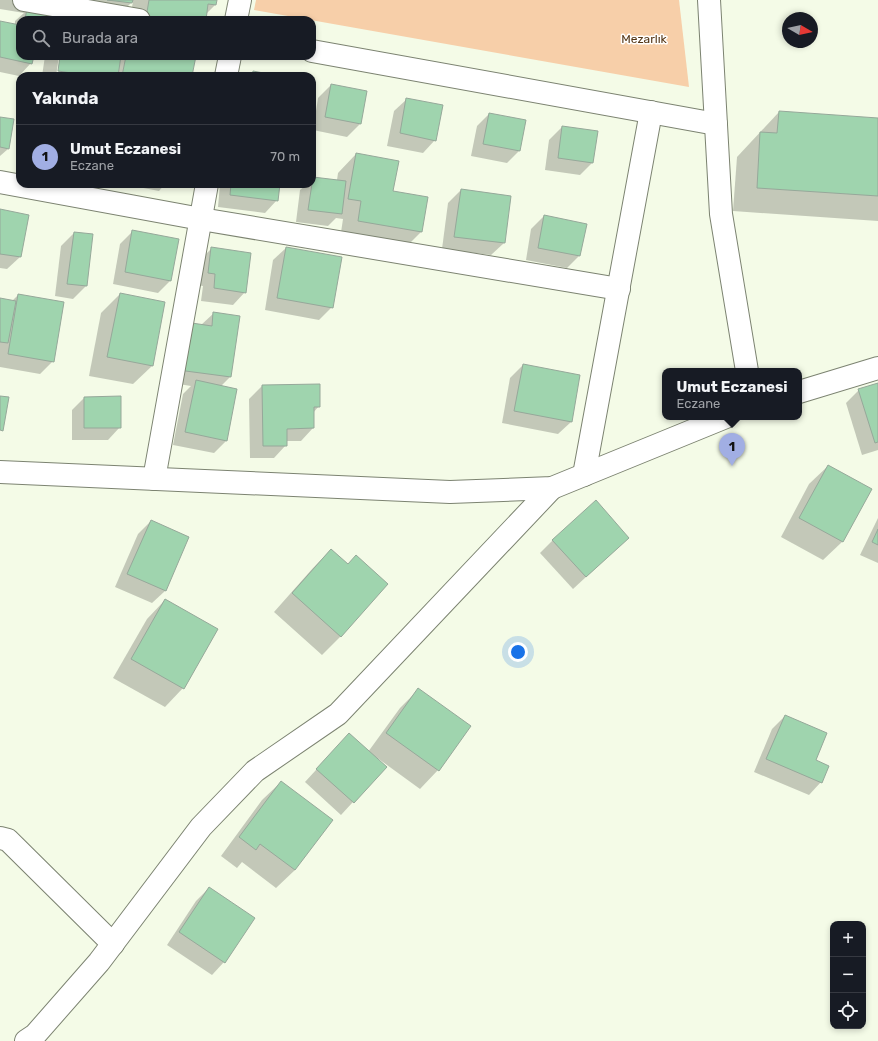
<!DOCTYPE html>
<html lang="tr">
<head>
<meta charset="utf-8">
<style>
	:root { --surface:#171b24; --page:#242831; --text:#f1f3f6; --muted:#9ea1a6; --line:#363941; --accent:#a1aee3 }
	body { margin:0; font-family:Rubik,sans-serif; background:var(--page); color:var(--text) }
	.controls { position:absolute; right:12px; bottom:12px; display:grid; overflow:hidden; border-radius:8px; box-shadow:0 2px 6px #0003 }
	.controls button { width:36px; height:36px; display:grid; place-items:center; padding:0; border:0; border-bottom:1px solid var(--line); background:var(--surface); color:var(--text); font:20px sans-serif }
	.compass { position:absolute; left:782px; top:12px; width:36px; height:36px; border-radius:50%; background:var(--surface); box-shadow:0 2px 6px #0003; rotate:99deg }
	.you { position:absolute; left:518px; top:652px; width:14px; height:14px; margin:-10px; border:3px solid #fff; border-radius:50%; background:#1a73e8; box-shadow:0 0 0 6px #1a73e833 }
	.badge { display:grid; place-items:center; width:26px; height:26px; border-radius:50%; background:var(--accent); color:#111; font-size:13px; font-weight:700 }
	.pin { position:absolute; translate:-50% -33px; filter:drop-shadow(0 1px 2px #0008) }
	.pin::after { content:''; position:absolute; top:21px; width:14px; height:12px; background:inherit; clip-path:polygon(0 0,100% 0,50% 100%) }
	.popup { position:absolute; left:662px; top:368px; width:140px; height:52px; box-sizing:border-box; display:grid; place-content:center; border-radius:8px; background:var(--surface); filter:drop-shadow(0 1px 3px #0005); font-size:13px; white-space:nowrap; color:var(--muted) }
	.popup b { font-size:15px; color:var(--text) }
	.popup::after { content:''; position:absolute; left:50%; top:100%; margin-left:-8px; border:8px solid transparent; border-top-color:var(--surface) }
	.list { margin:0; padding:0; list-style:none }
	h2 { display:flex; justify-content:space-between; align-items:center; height:52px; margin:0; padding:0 16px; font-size:17px }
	h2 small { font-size:13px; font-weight:400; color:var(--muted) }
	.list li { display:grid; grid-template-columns:26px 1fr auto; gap:12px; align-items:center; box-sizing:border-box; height:64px; padding:0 16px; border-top:1px solid var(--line) }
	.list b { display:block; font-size:15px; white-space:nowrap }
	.list p { margin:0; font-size:13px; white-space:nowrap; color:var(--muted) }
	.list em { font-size:13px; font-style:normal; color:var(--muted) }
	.icon { flex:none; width:22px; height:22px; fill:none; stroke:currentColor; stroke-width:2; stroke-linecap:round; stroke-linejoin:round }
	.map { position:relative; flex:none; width:878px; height:1041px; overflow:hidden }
	.search { position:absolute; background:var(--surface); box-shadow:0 2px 6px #0003; left:16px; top:16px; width:300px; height:44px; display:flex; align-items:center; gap:10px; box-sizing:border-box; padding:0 14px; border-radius:12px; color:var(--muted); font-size:15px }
	.panel { position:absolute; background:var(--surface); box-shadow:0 2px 6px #0003; left:16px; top:72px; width:300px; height:116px; border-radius:12px }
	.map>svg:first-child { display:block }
</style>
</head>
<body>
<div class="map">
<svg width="878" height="1041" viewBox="0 0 878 1041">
	<rect width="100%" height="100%" fill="#f4fbe7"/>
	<polygon fill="#f7cfa9" points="256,0 679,0 689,87 254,10"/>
	<g fill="#0003">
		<polygon points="0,0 216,0 215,5 205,15 205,20 130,20 133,1 114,20 64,20 68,16 54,4 50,20 20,20 20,56 33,56 31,63 19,76 0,72 0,22 15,25 15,21 24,13 0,9"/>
		<polygon points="45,56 59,56 56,76 58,76 61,56 195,56 191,76 42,76"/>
		<polygon points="331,85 366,92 360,124 347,137 313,130 318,98"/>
		<polygon points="407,99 435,140 423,153 387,146 394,111"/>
		<polygon points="779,112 878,119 878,221 733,211 737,157"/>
		<polygon points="489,114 519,151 507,163 471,156 477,126"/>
		<polygon points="0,118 8,149 0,156"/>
		<polygon points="562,127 593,162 580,175 545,170 549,140"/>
		<polygon points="356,154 392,192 422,231 403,250 340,239 343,219 336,218 328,226 296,222 300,190 307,184 312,184 313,178 337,180 338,173"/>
		<polygon points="128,184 165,184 159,191 128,185"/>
		<polygon points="220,184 279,184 277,200 265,213 218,207"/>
		<polygon points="461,190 504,243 491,255 442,249 448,203"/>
		<polygon points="0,210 20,257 7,269 0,268"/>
		<polygon points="544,216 580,255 567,268 526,260 531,229"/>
		<polygon points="133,231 171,280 158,293 113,284 120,244"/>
		<polygon points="74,233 92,235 86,286 73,299 55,296 61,246"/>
		<polygon points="212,248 245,292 233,305 201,301 203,286 196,285 199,261"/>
		<polygon points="286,248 332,307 319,320 265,310 273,260"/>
		<polygon points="120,294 164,303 152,366 133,384 89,376 101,313"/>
		<polygon points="18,295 53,361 40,374 0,367 0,299 12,301"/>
		<polygon points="214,313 230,377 221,386 227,440 214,453 173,445 183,394 191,386 166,382 201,325"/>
		<polygon points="523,365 571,422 558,434 502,423 510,378"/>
		<polygon points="878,384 878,450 862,455 846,403 859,390"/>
		<polygon points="262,386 319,406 313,413 313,428 301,441 286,441 286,445 274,458 250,458 249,399"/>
		<polygon points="84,398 120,427 108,440 72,440 72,410"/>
		<polygon points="828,466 870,489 842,542 823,560 781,537 809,484"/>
		<polygon points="878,518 878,563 860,555"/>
		<polygon points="151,521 188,537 165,591 152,603 115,587 138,534"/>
		<polygon points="628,538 573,589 540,553 553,540"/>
		<polygon points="331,550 347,565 387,584 340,637 322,655 274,612 313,568"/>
		<polygon points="165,600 183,688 165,707 113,678 147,619"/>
		<polygon points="418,690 438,770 420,789 376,757 375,758 385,767 341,815 305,782 337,747 368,752 400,708"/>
		<polygon points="785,716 815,761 821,782 809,795 754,772 772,729"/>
		<polygon points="281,782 295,870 276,888 242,862 237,868 221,856 262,800"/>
		<polygon points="209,888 224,962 212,975 167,945 196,901"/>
	</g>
	<g fill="#9fd4ae" stroke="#96a89a">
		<polygon points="107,0 133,0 132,3"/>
		<polygon points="149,0 217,0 216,5 208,4 206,20 159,20 146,18"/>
		<polygon points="27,8 52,12 51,20 25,20"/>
		<polygon points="0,21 20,25 20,56 34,56 32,64 0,57"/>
		<polygon points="60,56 121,56 118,76 92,76 58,71"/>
		<polygon points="126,56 196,56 192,76 122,76"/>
		<polygon points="253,71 279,76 252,76"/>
		<polygon points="331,84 367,91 361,124 325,117"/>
		<polygon points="406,98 443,105 436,141 400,133"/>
		<polygon points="779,111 878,118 878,196 757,188 760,132 777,133"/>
		<polygon points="489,113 526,120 520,151 483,144"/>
		<polygon points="0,117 14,119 9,149 0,147"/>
		<polygon points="562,126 598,131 593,163 558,158"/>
		<polygon points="356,153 399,161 393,191 428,197 422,232 358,221 361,201 348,199"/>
		<polygon points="313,177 346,181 342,214 308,210"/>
		<polygon points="231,184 280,184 278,201 230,195"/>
		<polygon points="461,189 511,196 505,243 454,237"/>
		<polygon points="0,209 29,215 21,257 0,254"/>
		<polygon points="544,215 587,224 580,256 538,248"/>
		<polygon points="132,230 179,239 171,281 125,272"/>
		<polygon points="74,232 93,234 87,286 67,284"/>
		<polygon points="211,247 251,253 246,293 214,288 215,274 208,273"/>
		<polygon points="286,247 342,257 333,308 277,298"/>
		<polygon points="120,293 165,302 153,366 107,357"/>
		<polygon points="18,294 64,302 54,362 8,354"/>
		<polygon points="0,298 16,301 8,343 0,342"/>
		<polygon points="213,312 240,316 231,377 178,370 185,322 212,326"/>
		<polygon points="523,364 580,375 572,422 514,411"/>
		<polygon points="196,380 237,389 227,441 185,432"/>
		<polygon points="878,383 878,442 875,443 858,389"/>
		<polygon points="320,384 320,407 314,407 314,428 287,429 287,446 263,446 262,385"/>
		<polygon points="0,396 9,397 3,431 0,430"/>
		<polygon points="121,396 121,428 84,428 84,397"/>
		<polygon points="828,465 872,489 843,542 799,518"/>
		<polygon points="596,500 629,538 586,577 552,540"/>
		<polygon points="151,520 189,537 166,591 127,574"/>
		<polygon points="878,529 878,545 872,542"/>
		<polygon points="331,549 348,564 356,555 388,584 341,637 292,593"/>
		<polygon points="165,599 218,629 184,689 131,659"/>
		<polygon points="418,688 471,726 439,771 386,733"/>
		<polygon points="785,715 827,733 816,760 829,766 822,783 766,759"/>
		<polygon points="349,733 387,767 354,803 316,769"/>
		<polygon points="281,781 333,820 295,870 260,844 256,850 239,837"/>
		<polygon points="209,887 255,918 225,963 179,932"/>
	</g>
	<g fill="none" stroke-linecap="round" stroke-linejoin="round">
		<g stroke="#7c8371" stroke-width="24">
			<g id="minor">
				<polyline points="24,0 139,20"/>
				<polyline points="709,0 721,214 747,371"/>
				<polyline points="236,20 240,0"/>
				<polyline points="312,51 716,124"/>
				<polyline points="226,76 230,56"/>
				<polyline points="0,182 201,219 619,289"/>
				<polyline points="799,392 878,368"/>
				<polyline points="0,472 450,492 552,488 726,417"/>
				<polyline points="584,475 651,112"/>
				<polyline points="154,479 207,184"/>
				<polyline points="0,838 8,840 113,944"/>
				<polyline points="26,1041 35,1035 99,962 201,827 255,771 338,714 552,488"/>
			</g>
		</g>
		<use href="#minor" stroke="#fff" stroke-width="22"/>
	</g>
	<g text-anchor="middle" stroke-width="3" stroke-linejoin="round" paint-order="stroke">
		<g font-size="12" fill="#523413" stroke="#fff">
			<text x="644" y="43">Mezarlık</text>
		</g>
	</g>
</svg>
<div class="controls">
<button>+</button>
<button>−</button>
<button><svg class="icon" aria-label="locate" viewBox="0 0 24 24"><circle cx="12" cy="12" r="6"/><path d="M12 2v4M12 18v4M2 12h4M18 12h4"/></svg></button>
</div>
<svg class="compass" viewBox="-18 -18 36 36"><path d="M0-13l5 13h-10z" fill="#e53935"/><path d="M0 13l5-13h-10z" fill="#9ea1a6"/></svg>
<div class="you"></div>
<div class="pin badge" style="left:732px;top:466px">1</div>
<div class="popup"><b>Umut Eczanesi</b>Eczane</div>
<div class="search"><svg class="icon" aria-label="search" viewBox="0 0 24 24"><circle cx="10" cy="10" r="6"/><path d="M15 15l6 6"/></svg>Burada ara</div>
<section class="panel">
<h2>Yakında<small></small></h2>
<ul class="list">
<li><span class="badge">1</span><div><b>Umut Eczanesi</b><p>Eczane</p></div><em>70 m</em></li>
</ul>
</section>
</div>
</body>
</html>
